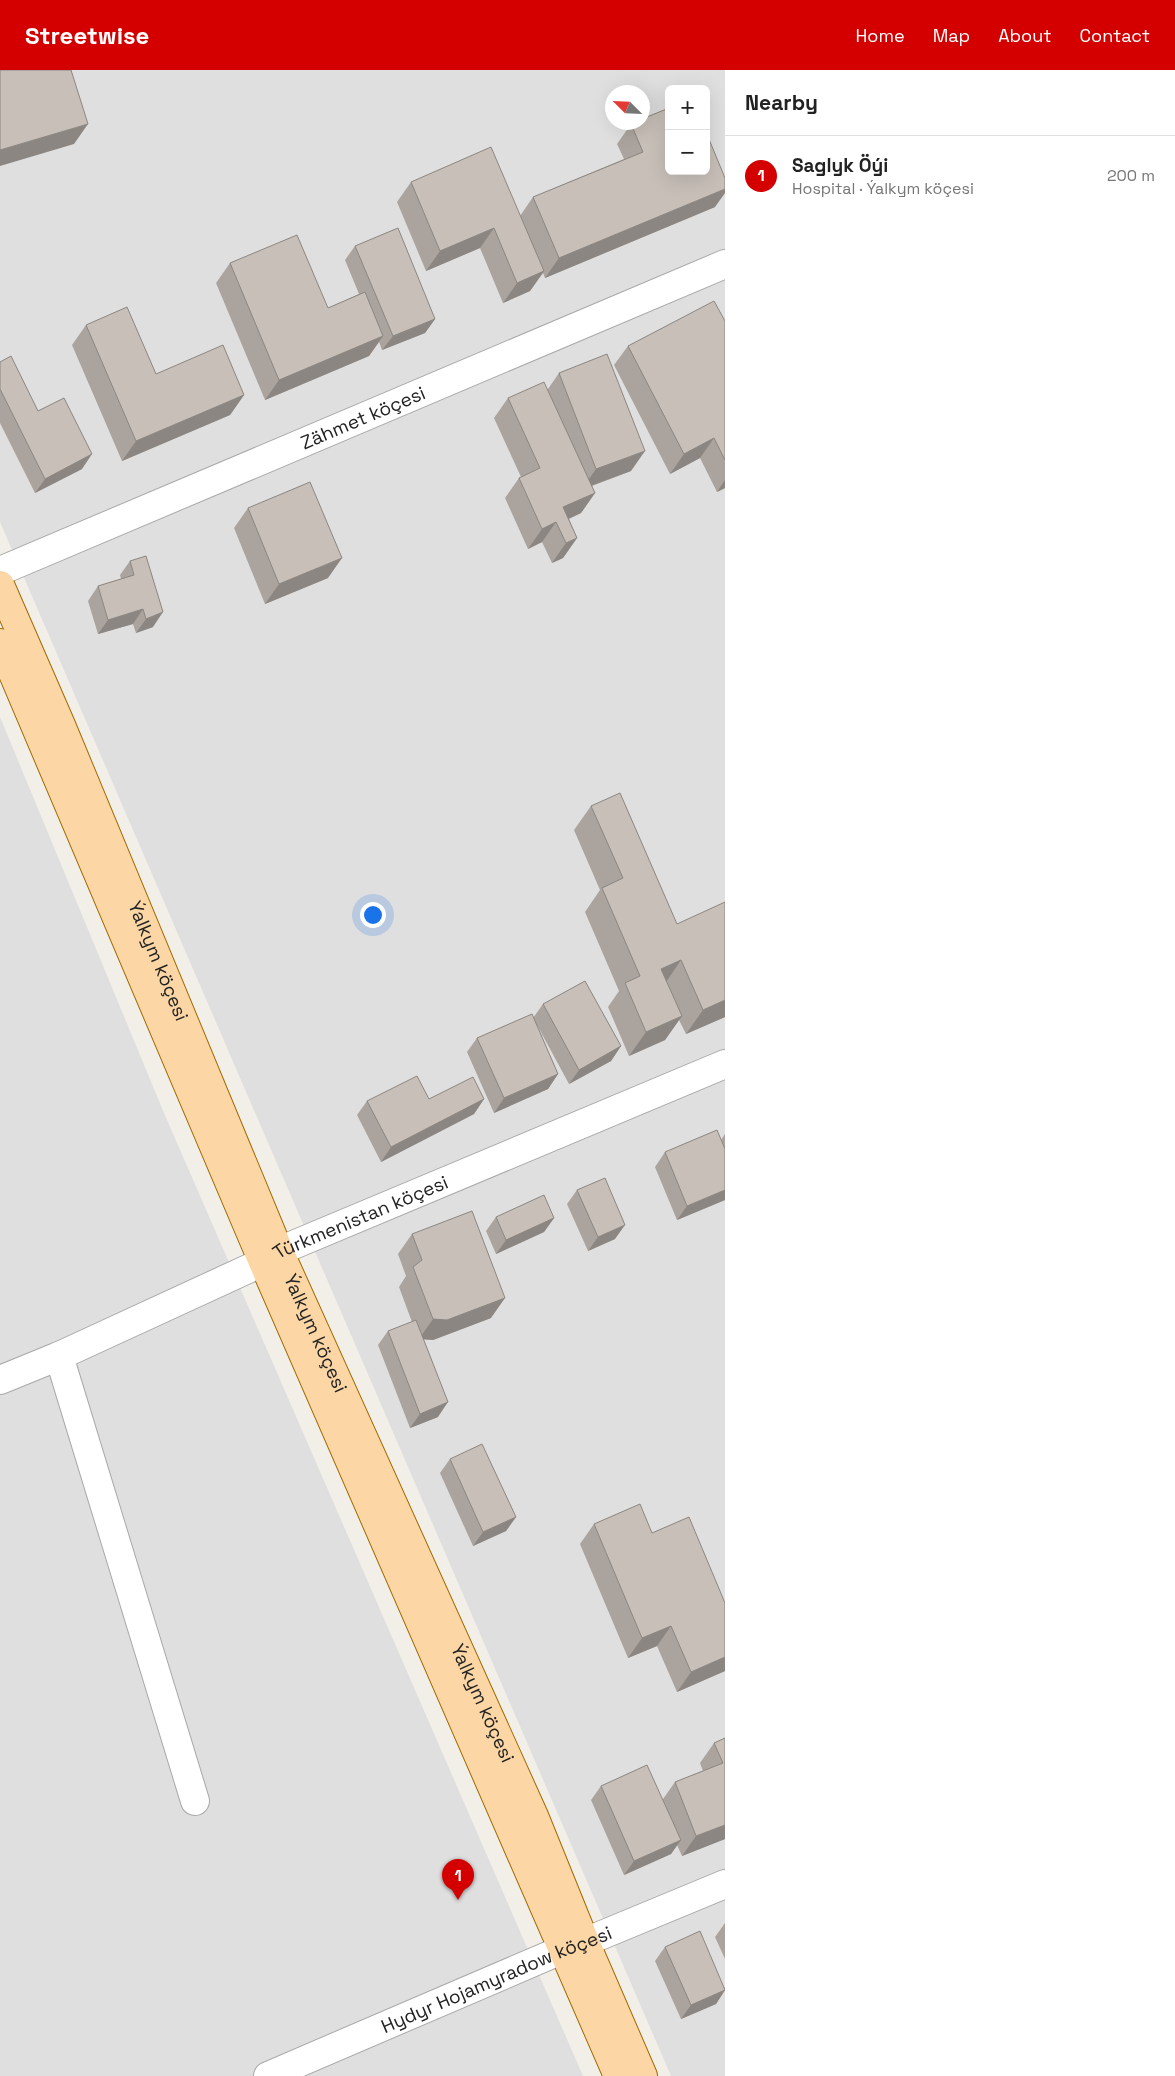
<!DOCTYPE html>
<html lang="en">
<head>
<meta charset="utf-8">
<style>
	:root { --surface:#fff; --page:#f6f6f6; --text:#222; --muted:#767676; --line:#e0e0e0; --accent:#d40000 }
	body { margin:0; font-family:"Space Grotesk",sans-serif; background:var(--page); color:var(--text) }
	.controls { position:absolute; right:15px; top:15px; display:grid; overflow:hidden; border-radius:8px; box-shadow:0 5px 20px #0002 }
	.controls button { width:45px; height:45px; display:grid; place-items:center; padding:0; border:0; border-bottom:1px solid var(--line); background:var(--surface); color:var(--text); font:25px sans-serif }
	.compass { position:absolute; left:605px; top:15px; width:45px; height:45px; border-radius:50%; background:var(--surface); box-shadow:0 5px 20px #0002; rotate:294deg }
	.you { position:absolute; left:372px; top:844px; width:18px; height:18px; margin:-12px; border:4px solid #fff; border-radius:50%; background:#1a73e8; box-shadow:0 0 0 8px #1a73e833 }
	.badge { display:grid; place-items:center; width:32px; height:32px; border-radius:50%; background:var(--accent); color:#fff; font-size:16px; font-weight:700 }
	.pin { position:absolute; translate:-50% -41px; filter:drop-shadow(0 1px 2px #0008) }
	.pin::after { content:''; position:absolute; top:26px; width:18px; height:15px; background:inherit; clip-path:polygon(0 0,100% 0,50% 100%) }
	.list { margin:0; padding:0; list-style:none }
	h2 { display:flex; justify-content:space-between; align-items:center; height:65px; margin:0; padding:0 20px; font-size:21px }
	h2 small { font-size:16px; font-weight:400; color:var(--muted) }
	.list li { display:grid; grid-template-columns:32px 1fr auto; gap:15px; align-items:center; box-sizing:border-box; height:80px; padding:0 20px; border-top:1px solid var(--line) }
	.list b { display:block; font-size:19px; white-space:nowrap }
	.list p { margin:0; font-size:16px; white-space:nowrap; color:var(--muted) }
	.list em { font-size:16px; font-style:normal; color:var(--muted) }
	.map { position:relative; flex:none; width:725px; height:2006px; overflow:hidden }
	header { display:flex; align-items:center; gap:30px; box-sizing:border-box; height:70px; padding:0 25px; background:var(--accent); color:#fff }
	header strong { font-size:24px }
	nav { display:flex; gap:28px; margin-inline-start:auto; font-size:18px }
	main { display:flex }
	aside { flex:1; background:var(--surface) }
	.map>svg:first-child { display:block }
</style>
</head>
<body>
<header>
<strong>Streetwise</strong>
<nav><a>Home</a><a>Map</a><a>About</a><a>Contact</a></nav>
</header>
<main>
<div class="map">
<svg width="725" height="2006" viewBox="0 0 725 2006">
	<rect width="100%" height="100%" fill="#f2efe9"/>
	<g fill="#e0dfdf" fill-rule="evenodd">
		<path d="M0 0H725V2006H671L0 452ZM669 19H706V101H669ZM612 22H642V52H612Z"/>
		<polygon points="0,647 164,1043 583,2006 0,2006"/>
	</g>
	<g fill="none" stroke-linecap="round" stroke-linejoin="round">
		<g stroke="#a9a9a9" stroke-width="30">
			<g id="minor">
				<path id="s1" d="M0 501 725 194"/>
				<polyline points="59,1286 195,1731"/>
				<path id="s2" d="M0 1310 59 1286 263 1192 279 1181 725 994"/>
				<path id="s3" d="M268 2006 564 1879 585 1872 725 1814"/>
			</g>
		</g>
		<g stroke="#a06b00" stroke-width="30">
			<g id="major">
				<path id="s4" d="M0 515 61 655 279 1181 534 1746 585 1872 643 2006"/>
				<polyline points="0,573 263,1192 618,2006"/>
			</g>
		</g>
		<use href="#minor" stroke="#fff" stroke-width="28"/>
		<use href="#major" stroke="#fcd6a4" stroke-width="28"/>
	</g>
	<g fill="#aba49e">
		<polygon points="631,54 715,137 545,208 543,203 530,221 503,233 480,178 426,201 397,132 411,112 520,146 533,127 624,89 617,74"/>
		<polygon points="355,176 435,249 425,263 382,280 379,272 369,286 265,330 216,213 230,193 328,238 359,224 345,190"/>
		<polygon points="725,251 725,418 717,422 700,388 670,404 614,295 628,276"/>
		<polygon points="86,255 156,304 244,325 230,345 122,391 72,275"/>
		<polygon points="0,292 82,399 35,423 0,353"/>
		<polygon points="559,303 631,401 592,416 595,423 581,443 569,449 577,468 563,488 552,493 542,472 528,479 505,428 519,408 521,407 494,348 508,328 548,319"/>
		<polygon points="248,438 328,508 265,534 234,458"/>
		<polygon points="130,491 153,557 136,563 133,554 98,564 88,531 98,516 121,509 120,505"/>
		<polygon points="591,736 725,947 686,964 679,950 665,970 629,986 608,937 619,921 585,842 600,820 574,760"/>
		<polygon points="543,934 621,976 611,991 569,1014 537,955 558,1004 548,1019 494,1043 467,982 477,968 533,948"/>
		<polygon points="429,1029 484,1029 474,1044 381,1092 357,1045 367,1031"/>
		<polygon points="725,1064 725,1130 677,1150 655,1097 665,1082 721,1070"/>
		<polygon points="577,1120 615,1169 588,1181 567,1134"/>
		<polygon points="496,1147 554,1148 544,1162 496,1184 486,1161"/>
		<polygon points="412,1164 491,1248 433,1270 423,1269 438,1347 410,1358 378,1275 388,1261 412,1252 399,1217 406,1206 398,1184"/>
		<polygon points="450,1389 516,1447 506,1461 473,1476 440,1403"/>
		<polygon points="594,1454 652,1463 725,1601 677,1622 657,1576 628,1588 580,1474"/>
		<polygon points="725,1668 725,1769 682,1786 677,1775 671,1784 624,1805 591,1730 601,1716 663,1729 675,1712 703,1701 700,1693 714,1673"/>
		<polygon points="725,1853 725,1889 715,1867"/>
		<polygon points="665,1877 725,1918 725,1920 716,1934 681,1949 655,1891"/>
	</g>
	<g fill="#8b8681">
		<polygon points="88,54 74,74 0,96 0,80"/>
		<polygon points="725,119 725,123 715,137 545,208 559,188"/>
		<polygon points="494,158 480,178 426,201 440,181"/>
		<polygon points="544,201 530,221 503,233 517,213"/>
		<polygon points="435,249 425,263 382,280 393,266"/>
		<polygon points="383,266 369,286 265,330 279,310"/>
		<polygon points="244,325 230,345 122,391 136,371"/>
		<polygon points="714,368 700,388 670,404 684,384"/>
		<polygon points="645,381 631,401 582,419 596,399"/>
		<polygon points="92,384 82,399 35,423 45,409"/>
		<polygon points="725,410 725,418 717,422"/>
		<polygon points="595,423 581,443 557,454 556,452 542,472 528,479 542,459 563,437"/>
		<polygon points="577,468 563,488 552,493 566,473"/>
		<polygon points="342,488 328,508 265,534 279,514"/>
		<polygon points="143,539 133,554 98,564 108,550"/>
		<polygon points="163,542 153,557 136,563 146,549"/>
		<polygon points="681,890 664,915 661,899"/>
		<polygon points="725,930 725,947 686,964 703,940"/>
		<polygon points="682,946 665,970 629,986 646,962"/>
		<polygon points="621,976 611,991 569,1014 579,1000"/>
		<polygon points="558,1004 548,1019 494,1043 504,1028"/>
		<polygon points="484,1029 474,1044 381,1092 391,1077"/>
		<polygon points="725,1120 725,1130 677,1150 687,1136"/>
		<polygon points="554,1148 544,1162 496,1184 506,1170"/>
		<polygon points="625,1155 615,1169 588,1181 598,1167"/>
		<polygon points="505,1228 491,1248 433,1270 419,1269 433,1249"/>
		<polygon points="448,1332 438,1347 410,1358 420,1344"/>
		<polygon points="516,1447 506,1461 473,1476 483,1462"/>
		<polygon points="671,1556 657,1576 628,1588 642,1568"/>
		<polygon points="725,1587 725,1601 677,1622 691,1602"/>
		<polygon points="725,1755 725,1769 682,1786 696,1766"/>
		<polygon points="681,1770 671,1784 624,1805 634,1791"/>
		<polygon points="725,1920 716,1934 681,1949 691,1935"/>
	</g>
	<g fill="#c7bfb8" stroke="#8b8681">
		<polygon points="0,0 71,0 88,54 0,80"/>
		<polygon points="669,38 669,101 706,101 706,62 725,108 725,119 559,188 533,127 643,82 631,54 634,52 642,52 642,49"/>
		<polygon points="491,77 544,201 517,213 494,158 440,181 411,112"/>
		<polygon points="398,158 435,249 393,266 355,176"/>
		<polygon points="297,165 328,238 365,222 383,266 279,310 230,193"/>
		<polygon points="714,231 725,251 725,390 714,368 684,384 628,276"/>
		<polygon points="127,237 156,304 223,275 244,325 136,371 86,255"/>
		<polygon points="607,284 645,381 596,399 559,303"/>
		<polygon points="11,286 38,341 64,328 92,384 45,409 0,319 0,292"/>
		<polygon points="544,312 595,423 563,437 577,468 566,473 556,452 542,459 519,408 540,398 508,328"/>
		<polygon points="310,412 342,488 279,514 248,438"/>
		<polygon points="146,486 163,542 146,549 143,539 108,550 98,516 134,505 130,491"/>
		<polygon points="620,723 677,854 725,832 725,930 703,940 681,890 661,899 682,946 646,962 625,913 640,906 602,818 623,808 591,736"/>
		<polygon points="585,911 621,976 579,1000 543,934"/>
		<polygon points="532,944 558,1004 504,1028 477,968"/>
		<polygon points="417,1006 429,1029 473,1007 484,1029 391,1077 367,1031"/>
		<polygon points="717,1060 725,1079 725,1120 687,1136 665,1082"/>
		<polygon points="605,1108 625,1155 598,1167 577,1120"/>
		<polygon points="544,1125 554,1148 506,1170 496,1147"/>
		<polygon points="472,1141 505,1228 447,1250 433,1249 413,1197 422,1190 412,1164"/>
		<polygon points="416,1250 448,1332 420,1344 388,1261"/>
		<polygon points="482,1374 516,1447 483,1462 450,1389"/>
		<polygon points="640,1434 652,1463 689,1447 725,1533 725,1587 691,1602 671,1556 642,1568 594,1454"/>
		<polygon points="725,1668 725,1755 696,1766 675,1712 723,1693 714,1673"/>
		<polygon points="647,1695 681,1770 634,1791 601,1716"/>
		<polygon points="700,1861 725,1920 691,1935 665,1877"/>
	</g>
	<g text-anchor="middle" stroke-width="4" stroke-linejoin="round" paint-order="stroke">
		<g font-size="19" fill="#222" stroke="#fff">
			<text dy="7" stroke="none"><textPath href="#s1" startOffset="394">Zähmet köçesi</textPath></text>
			<text dy="7" stroke="none"><textPath href="#s4" startOffset="408">Ýalkym köçesi</textPath></text>
			<text dy="7" stroke="none"><textPath href="#s2" startOffset="396">Türkmenistan köçesi</textPath></text>
			<text dy="7" stroke="none"><textPath href="#s4" startOffset="812">Ýalkym köçesi</textPath></text>
			<text dy="7" stroke="none"><textPath href="#s4" startOffset="1218">Ýalkym köçesi</textPath></text>
			<text dy="7" stroke="none"><textPath href="#s3" startOffset="248">Hydyr Hojamyradow köçesi</textPath></text>
		</g>
	</g>
</svg>
<div class="controls">
<button>+</button>
<button>−</button>
</div>
<svg class="compass" viewBox="-18 -18 36 36"><path d="M0-13l5 13h-10z" fill="#e53935"/><path d="M0 13l5-13h-10z" fill="#767676"/></svg>
<div class="you"></div>
<div class="pin badge" style="left:458px;top:1830px">1</div>
</div>
<aside>
<h2>Nearby<small></small></h2>
<ul class="list">
<li><span class="badge">1</span><div><b>Saglyk Öýi</b><p>Hospital · Ýalkym köçesi</p></div><em>200 m</em></li>
</ul>
</aside>
</main>
</body>
</html>
